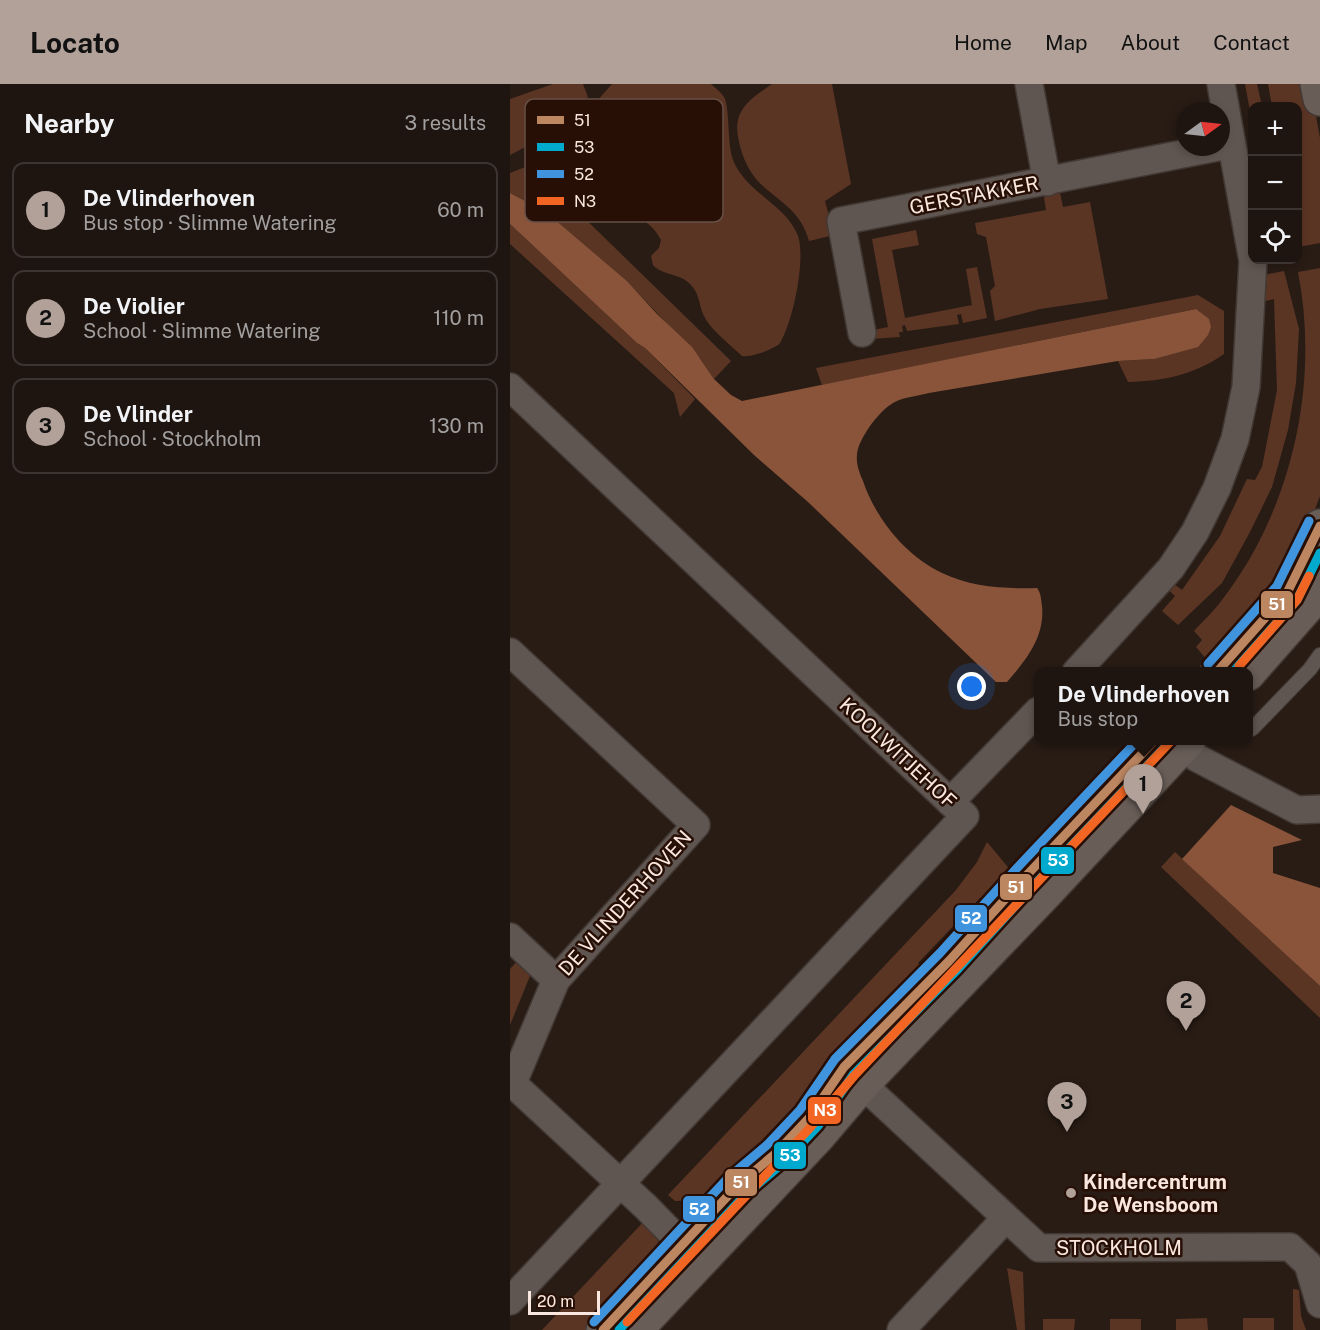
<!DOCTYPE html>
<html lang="en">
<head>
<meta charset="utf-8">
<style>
	:root { --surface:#1f1510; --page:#271e19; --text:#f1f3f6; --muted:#a19f9f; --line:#3c3430; --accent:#b1a199 }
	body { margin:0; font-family:"Public Sans",sans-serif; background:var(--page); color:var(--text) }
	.controls { position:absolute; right:18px; top:18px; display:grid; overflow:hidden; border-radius:12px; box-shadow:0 3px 9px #0003 }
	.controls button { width:54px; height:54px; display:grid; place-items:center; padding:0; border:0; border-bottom:2px solid var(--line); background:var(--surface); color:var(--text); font:30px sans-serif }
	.compass { position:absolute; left:666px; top:18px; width:54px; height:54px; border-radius:50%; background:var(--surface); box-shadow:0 3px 9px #0003; rotate:75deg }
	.scale { position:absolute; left:18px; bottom:15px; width:72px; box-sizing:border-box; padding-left:6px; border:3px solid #fae8e0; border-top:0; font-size:16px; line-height:21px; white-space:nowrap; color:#fae8e0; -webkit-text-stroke:4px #270f05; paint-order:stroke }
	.you { position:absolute; left:462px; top:603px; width:21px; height:21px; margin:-15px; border:4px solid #fff; border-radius:50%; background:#1a73e8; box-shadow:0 0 0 9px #1a73e833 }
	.badge { display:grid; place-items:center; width:39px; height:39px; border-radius:50%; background:var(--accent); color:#111; font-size:20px; font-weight:700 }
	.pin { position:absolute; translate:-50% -50px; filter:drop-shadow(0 2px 3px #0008) }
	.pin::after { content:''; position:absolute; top:32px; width:21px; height:18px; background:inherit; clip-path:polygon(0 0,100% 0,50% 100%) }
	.popup { position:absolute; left:524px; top:583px; width:219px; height:78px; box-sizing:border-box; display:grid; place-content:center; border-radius:12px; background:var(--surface); filter:drop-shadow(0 2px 4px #0005); font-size:20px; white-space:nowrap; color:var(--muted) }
	.popup b { font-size:22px; color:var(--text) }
	.popup::after { content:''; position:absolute; left:50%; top:100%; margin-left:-12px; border:12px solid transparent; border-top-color:var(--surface) }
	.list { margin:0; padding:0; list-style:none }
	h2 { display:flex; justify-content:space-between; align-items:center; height:78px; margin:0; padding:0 24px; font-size:26px }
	h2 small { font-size:20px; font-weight:400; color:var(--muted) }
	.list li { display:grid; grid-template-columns:39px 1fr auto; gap:18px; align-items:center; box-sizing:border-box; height:96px; margin:0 12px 12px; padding:0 12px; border:2px solid var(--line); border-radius:12px }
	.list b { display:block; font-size:22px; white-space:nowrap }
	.list p { margin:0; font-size:20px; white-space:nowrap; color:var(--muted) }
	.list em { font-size:20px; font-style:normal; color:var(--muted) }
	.icon { flex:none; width:33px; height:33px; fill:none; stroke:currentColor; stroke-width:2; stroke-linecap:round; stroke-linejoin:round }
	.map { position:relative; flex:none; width:810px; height:1246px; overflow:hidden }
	header { display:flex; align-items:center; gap:36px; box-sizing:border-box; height:84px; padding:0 30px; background:var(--accent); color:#111 }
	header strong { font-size:28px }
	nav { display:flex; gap:33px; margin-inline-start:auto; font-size:21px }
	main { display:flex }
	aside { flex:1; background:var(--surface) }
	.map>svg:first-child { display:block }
</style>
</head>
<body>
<header>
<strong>Locato</strong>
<nav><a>Home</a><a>Map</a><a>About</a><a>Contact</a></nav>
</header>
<main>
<aside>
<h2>Nearby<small>3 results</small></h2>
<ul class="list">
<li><span class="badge">1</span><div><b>De Vlinderhoven</b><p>Bus stop · Slimme Watering</p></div><em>60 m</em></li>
<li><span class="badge">2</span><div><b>De Violier</b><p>School · Slimme Watering</p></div><em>110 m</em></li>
<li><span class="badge">3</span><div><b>De Vlinder</b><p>School · Stockholm</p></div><em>130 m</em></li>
</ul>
</aside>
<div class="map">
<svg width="810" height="1246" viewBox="0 0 810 1246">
	<rect width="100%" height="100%" fill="#291c15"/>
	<g fill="#5b3524">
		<polygon points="43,0 73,0 78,13 38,51 0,71 0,15"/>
		<path d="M102 0H201C205 4 211 8 214 13 220 24 217 59 223 76 236 109 276 120 288 152 296 175 283 238 270 259 265 265 240 274 232 272 220 260 200 246 193 230 189 220 189 208 180 200 170 189 153 192 143 181L141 172 149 164 151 156C131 117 92 138 80 116 77 111 77 103 76 97L85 88 86 81 82 72 65 63H46L45 58 58 50Z"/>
		<path d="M262 0H322L341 100 315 117 324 151 299 157C290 124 266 117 246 95 236 82 231 69 228 53 223 25 242 14 262 0Z"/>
		<polygon points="735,0 747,0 752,22 742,22 742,38"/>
		<polygon points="758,0 800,0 810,54 810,159 788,163 788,22 762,22"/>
		<polygon points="18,82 24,85 221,277 204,295 191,276 117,197 36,128 0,109 0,89"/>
		<polygon points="549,104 553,123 580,118 598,215 530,225 485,237 480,207 485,202 476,153 467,150 465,139 536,126 533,107"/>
		<polygon points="0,140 127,259 135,264 185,315 170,333 164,309 0,160"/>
		<polygon points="406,146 409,161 382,166 395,234 462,221 456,185 467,183 477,234 453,239 451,230 447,231 449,240 397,247 395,241 392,242 393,248 389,248 390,253 360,255 354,248 378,243 362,155"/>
		<path d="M810 184V412L797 446 776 484 698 587H687L697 576 686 563 692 556 684 547C693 537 704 527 712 516 782 425 810 300 788 188Z"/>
		<polygon points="774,187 789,245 786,299 778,346 762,403 740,448 712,499 668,541 652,527 665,512 654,502 660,497 672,506 710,452 737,395 745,396 752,383 767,306 764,215 747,219 748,192"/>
		<path d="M688 211 714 227V270C684 291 654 297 618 298L608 277 644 275 686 225 312 301 306 284Z"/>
		<polygon points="477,758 502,788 480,811 470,814 408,879 416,889 202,1110 191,1116 165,1117 158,1111 446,806 467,778"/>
		<polygon points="665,768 810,902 810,934 651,783"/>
		<polygon points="10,874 22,887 0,941 0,885"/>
		<polygon points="137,1134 147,1147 149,1163 83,1246 32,1246"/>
		<polygon points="497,1184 513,1188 515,1246 507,1246"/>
		<polygon points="783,1205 789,1206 791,1232 796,1246 783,1246"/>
		<polygon points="697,1234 698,1246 666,1246 666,1235"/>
		<rect x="733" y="1234" width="31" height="12"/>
		<polygon points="533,1235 565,1235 564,1246 533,1246"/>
		<rect x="600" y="1235" width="31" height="11"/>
	</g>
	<g fill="#89543a">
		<path d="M0 109 36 128 117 197 147 230 182 263 204 295 221 311 232 317 686 225 699 235 701 243 698 251 688 263 644 275 608 277 419 309C408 312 393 313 383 319 373 325 364 336 358 345 353 353 348 361 347 370 346 380 349 388 353 397 366 435 395 471 432 489 461 503 495 505 527 504 531 509 531 515 532 522 535 553 516 576 497 598H486L298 418 244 371 135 264 127 259 0 140Z"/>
		<polygon points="721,721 792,756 763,763 763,789 810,804 810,902 672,775"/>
	</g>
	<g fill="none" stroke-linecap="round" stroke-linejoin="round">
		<g stroke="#433934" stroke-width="16">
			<polyline id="lane" points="738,645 742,645 800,585 810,571"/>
		</g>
		<g stroke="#433934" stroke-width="30">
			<g id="street">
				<polyline points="519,0 537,98"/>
				<polyline points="711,0 742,172"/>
				<polyline points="352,249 331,137 708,63"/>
				<polyline points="0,303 455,732 0,1217"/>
				<polyline points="0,568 186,741 46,896 7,989 0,1000"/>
				<polyline points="566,588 661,484 685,448 707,404 725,355 736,303 743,176"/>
				<polyline points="687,674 787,726 810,725"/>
				<polyline points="440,718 528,627"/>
				<polyline points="0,853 46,896"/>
				<polyline points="338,987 529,1164 780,1163 798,1180 810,1220"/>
				<polyline points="2,999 136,1123 186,1174"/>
				<polyline points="391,1246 496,1134"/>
			</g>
		</g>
		<g stroke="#433934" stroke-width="36">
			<g id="secondary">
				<polyline points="807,0 810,15"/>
				<polyline points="707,588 777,509 810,442"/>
				<polyline points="738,590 797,523 810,498"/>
				<polyline points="93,1246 227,1102 265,1070 299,1034 334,983 439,877 516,792 645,656"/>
				<polyline points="126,1246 307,1054 353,1000 536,809 679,656"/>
			</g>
		</g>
		<use href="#lane" stroke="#605651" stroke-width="14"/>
		<use href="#street" stroke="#605651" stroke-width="27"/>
		<use href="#secondary" stroke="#695d57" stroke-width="33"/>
		<g stroke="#270f05" stroke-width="14">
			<g id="bus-1">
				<polyline points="707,588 777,509 810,442"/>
				<polyline points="93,1246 227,1102 265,1070 299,1034 334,983 439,877 516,792 645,656"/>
			</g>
		</g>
		<g stroke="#270f05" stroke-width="14">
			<g id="bus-2">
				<polyline points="723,588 787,516 810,469"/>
				<polyline points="109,1246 235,1111 274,1078 308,1042 343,991 448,885 525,800 654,664"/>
			</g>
		</g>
		<g stroke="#270f05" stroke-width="14">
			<g id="bus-3">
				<polyline points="698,580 767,502 799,437"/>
				<polyline points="84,1238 218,1094 257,1061 290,1026 325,975 430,869 507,784 628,656"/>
			</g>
		</g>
		<g stroke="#270f05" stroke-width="14">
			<g id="bus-4">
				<polyline points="729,582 787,516 799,492"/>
				<polyline points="117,1238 298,1046 344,992 662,656"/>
			</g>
		</g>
		<use href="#bus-1" stroke="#bb8660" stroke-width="9"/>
		<use href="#bus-2" stroke="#00a9ce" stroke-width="9"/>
		<use href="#bus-3" stroke="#4094de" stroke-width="9"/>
		<use href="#bus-4" stroke="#f26522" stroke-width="9"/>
	</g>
	<circle fill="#b1a199" stroke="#270f05" stroke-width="2" cx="561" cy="1109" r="6"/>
	<g text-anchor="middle" stroke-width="5" stroke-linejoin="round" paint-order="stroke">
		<g font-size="20" fill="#fae8e0" stroke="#270f05">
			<text transform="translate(464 111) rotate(-11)" y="7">GERSTAKKER</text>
			<text transform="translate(388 669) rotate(43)" y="7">KOOLWITJEHOF</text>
			<text transform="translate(115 819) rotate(-48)" y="7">DE VLINDERHOVEN</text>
			<text x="609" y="1171">STOCKHOLM</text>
		</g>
		<g font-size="20" font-weight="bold" fill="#fae8e0" stroke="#270f05" text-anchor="start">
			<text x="573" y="1105">Kindercentrum<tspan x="573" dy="23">De Wensboom</tspan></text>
		</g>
	</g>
	<rect x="15" y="15" width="198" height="123" rx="9" fill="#270f05" stroke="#665047" stroke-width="1.5"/>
	<rect x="27" y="32" width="27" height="8" fill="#bb8660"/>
	<rect x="27" y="59" width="27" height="8" fill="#00a9ce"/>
	<rect x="27" y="86" width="27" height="8" fill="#4094de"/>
	<rect x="27" y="113" width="27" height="8" fill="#f26522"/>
	<g font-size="16" fill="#fae8e0">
		<text x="64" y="42">51</text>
		<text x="64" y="69">53</text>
		<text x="64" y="96">52</text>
		<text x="64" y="123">N3</text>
	</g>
	<g stroke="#270f05" stroke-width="2">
		<rect x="750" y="506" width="34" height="29" rx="6" fill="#bb8660"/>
		<rect x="530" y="762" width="35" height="29" rx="6" fill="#00a9ce"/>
		<rect x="489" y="789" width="34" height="28" rx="6" fill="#bb8660"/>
		<rect x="444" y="820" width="34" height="29" rx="6" fill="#4094de"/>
		<rect x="297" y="1012" width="35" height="29" rx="6" fill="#f26522"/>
		<rect x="263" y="1057" width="34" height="29" rx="6" fill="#00a9ce"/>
		<rect x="214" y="1084" width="34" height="29" rx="6" fill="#bb8660"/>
		<rect x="172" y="1111" width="34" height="28" rx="6" fill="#4094de"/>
	</g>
	<g font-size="16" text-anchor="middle" font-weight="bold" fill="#fff">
		<text x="767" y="526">51</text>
		<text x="548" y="782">53</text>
		<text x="506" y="809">51</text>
		<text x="461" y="840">52</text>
		<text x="315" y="1032">N3</text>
		<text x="280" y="1077">53</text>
		<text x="231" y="1104">51</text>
		<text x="189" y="1131">52</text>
	</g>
</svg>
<div class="controls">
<button>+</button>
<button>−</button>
<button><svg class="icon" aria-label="locate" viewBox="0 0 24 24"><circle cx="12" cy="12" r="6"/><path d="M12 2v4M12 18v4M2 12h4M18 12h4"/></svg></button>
</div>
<svg class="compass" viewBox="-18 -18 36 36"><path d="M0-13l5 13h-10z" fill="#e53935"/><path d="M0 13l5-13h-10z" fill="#a19f9f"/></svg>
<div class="scale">20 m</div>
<div class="you"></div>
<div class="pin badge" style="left:633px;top:730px">1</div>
<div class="popup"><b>De Vlinderhoven</b>Bus stop</div>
<div class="pin badge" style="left:676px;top:947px">2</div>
<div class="pin badge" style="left:557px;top:1048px">3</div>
</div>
</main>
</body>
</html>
